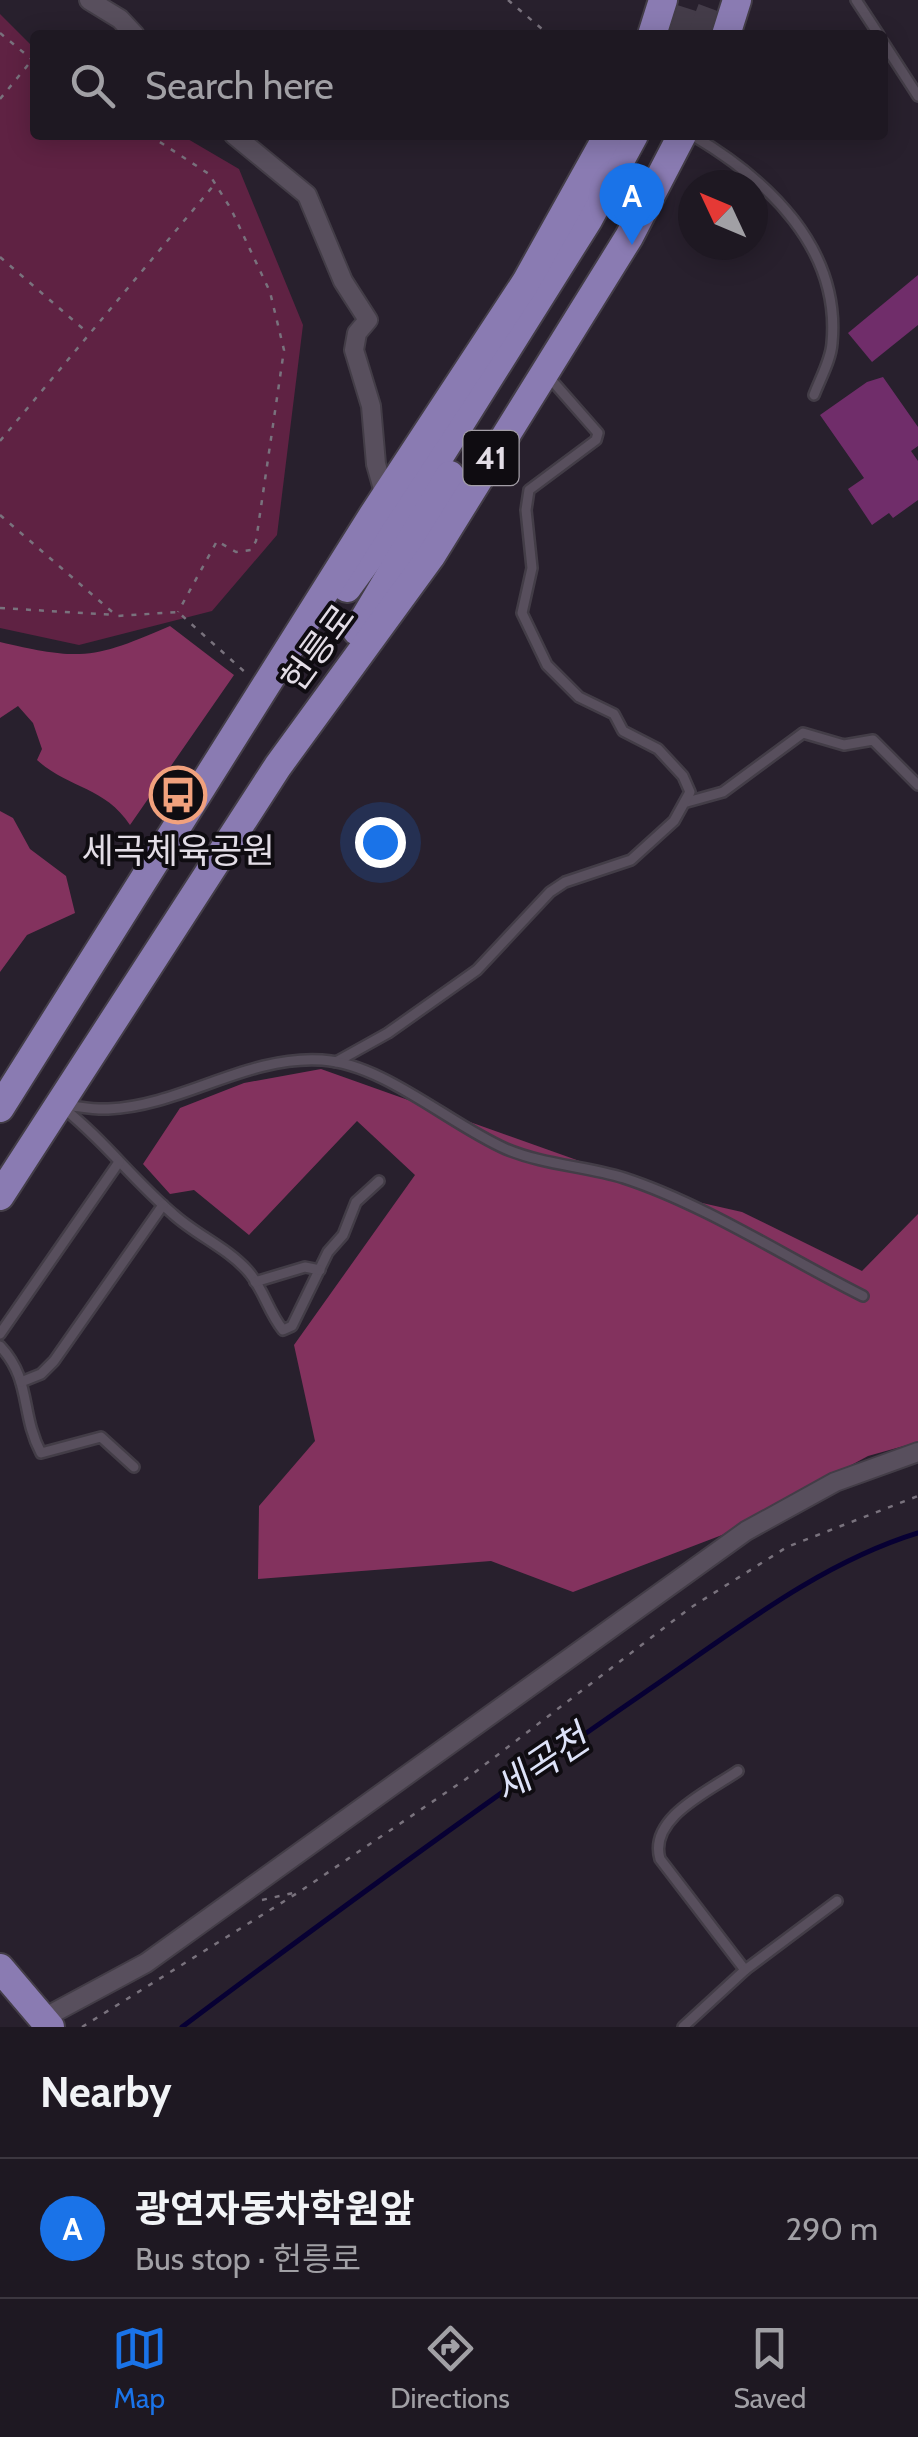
<!DOCTYPE html>
<html lang="en">
<head>
<meta charset="utf-8">
<style>
	:root { --surface:#1e1822; --page:#26212a; --text:#f1f3f6; --muted:#a1a0a5; --line:#3c3740; --accent:#1a73e8 }
	body { margin:0; font-family:Cabin,"Noto Sans KR",sans-serif; background:var(--page); color:var(--text) }
	.compass { position:absolute; left:678px; top:170px; width:90px; height:90px; border-radius:50%; background:var(--surface); box-shadow:0 5px 25px #0003; rotate:314deg }
	.you { position:absolute; left:380px; top:842px; width:35px; height:35px; margin:-25px; border:8px solid #fff; border-radius:50%; background:#1a73e8; box-shadow:0 0 0 15px #1a73e833 }
	.badge { display:grid; place-items:center; width:65px; height:65px; border-radius:50%; background:var(--accent); color:#fff; font-size:32px; font-weight:700 }
	.pin { position:absolute; translate:-50% -82px; filter:drop-shadow(0 2px 5px #0008) }
	.pin::after { content:''; position:absolute; top:52px; width:35px; height:30px; background:inherit; clip-path:polygon(0 0,100% 0,50% 100%) }
	.list { margin:0; padding:0; list-style:none }
	h2 { display:flex; justify-content:space-between; align-items:center; height:130px; margin:0; padding:0 40px; font-size:42px }
	h2 small { font-size:32px; font-weight:400; color:var(--muted) }
	.list li { display:grid; grid-template-columns:65px 1fr auto; gap:30px; align-items:center; box-sizing:border-box; height:140px; padding:0 40px; border-top:2px solid var(--line) }
	.list b { display:block; font-size:38px; white-space:nowrap }
	.list p { margin:0; font-size:32px; white-space:nowrap; color:var(--muted) }
	.list em { font-size:32px; font-style:normal; color:var(--muted) }
	.icon { flex:none; width:55px; height:55px; fill:none; stroke:currentColor; stroke-width:2; stroke-linecap:round; stroke-linejoin:round }
	.map { position:relative; flex:none; width:918px; height:2027px; overflow:hidden }
	.search { position:absolute; background:var(--surface); box-shadow:0 5px 25px #0003; left:30px; right:30px; top:30px; height:110px; display:flex; align-items:center; gap:25px; box-sizing:border-box; padding:0 35px; border-radius:10px; color:var(--muted); font-size:38px }
	.sheet { height:270px; background:var(--surface) }
	nav { display:flex; justify-content:space-around; align-items:center; box-sizing:border-box; height:140px; border-top:2px solid var(--line); background:var(--surface); font-size:28px; color:var(--muted) }
	nav a { display:grid; justify-items:center; gap:5px }
	nav .on { color:var(--accent) }
	.map>svg:first-child { display:block }
</style>
</head>
<body>
<div class="map">
<svg width="918" height="2027" viewBox="0 0 918 2027">
	<rect width="100%" height="100%" fill="#28202d"/>
	<polygon fill="#5f2243" points="0,14 35,49 35,135 181,135 239,169 303,325 277,535 212,611 79,645 0,628"/>
	<g fill="#83325e">
		<path d="M170 626 234 675 130 825C104 786 69 789 37 760L42 749 33 723 18 706 0 718V642C81 661 94 659 170 626Z"/>
		<polygon points="0,811 13,818 30,849 66,876 75,913 27,935 0,972"/>
		<polygon points="321,1069 689,1200 742,1212 862,1271 918,1214 918,1442 868,1456 722,1535 573,1592 491,1561 258,1579 259,1506 315,1441 294,1345 415,1175 357,1121 249,1235 194,1190 170,1194 143,1164 180,1108 244,1083"/>
	</g>
	<g fill="none" stroke-linecap="round" stroke-linejoin="round">
		<path stroke="#070033" stroke-width="5" d="M182 2027C334 1913 487 1801 644 1693 731 1634 817 1564 918 1533"/>
	</g>
	<g fill="#702d6a">
		<polygon points="918,275 918,325 872,362 848,333"/>
		<polygon points="883,377 918,427 918,446 911,451 918,461 918,500 893,518 889,513 872,525 848,489 864,478 820,415 867,382"/>
	</g>
	<g fill="none" stroke-linecap="round" stroke-linejoin="round">
		<g stroke="#443c49" stroke-width="28" stroke-dasharray="28 14" stroke-linecap="butt">
			<polyline points="679,35 690,0"/>
			<polyline points="702,35 715,0"/>
		</g>
		<g stroke="#433d47" stroke-width="14">
			<g id="lane">
				<polyline points="856,0 879,35"/>
				<polyline points="883,42 918,96"/>
				<path d="M692 135C767 179 841 248 832 343 831 360 820 379 814 395"/>
				<polyline points="687,802 723,792 803,733 844,745 873,740 918,785"/>
				<polyline points="336,1062 388,1033 477,970 550,892 565,882 631,860 674,821 690,792 683,776 658,749 623,731 614,714 579,697 547,665 522,613 532,568 526,510 529,490 596,440 598,433 548,376"/>
				<path d="M63 1105C77 1106 93 1110 108 1109 182 1106 247 1055 322 1060 384 1064 449 1124 506 1149 544 1165 585 1166 624 1178 704 1204 787 1258 863 1296"/>
				<path d="M62 1107C103 1139 133 1180 173 1214 196 1235 226 1247 247 1270 263 1287 268 1312 283 1330L292 1326 328 1252 343 1235 356 1202 379 1181"/>
				<polyline points="255,1282 305,1267 320,1270"/>
				<polyline points="0,1334 119,1162"/>
				<path d="M0 1346C32 1380 20 1413 41 1453L101 1437 134 1467"/>
				<polyline points="21,1382 41,1374 54,1361 163,1205"/>
				<path d="M738 1771C709 1791 648 1818 660 1859L745 1970"/>
				<polyline points="683,2027 745,1970 837,1901"/>
			</g>
		</g>
		<g stroke="#433d47" stroke-width="22">
			<g id="street">
				<polyline points="89,0 120,19 135,35"/>
				<polyline points="234,135 307,195 343,281 368,320 357,333 354,350 371,406 376,464 385,496"/>
				<polyline points="42,2019 146,1963 746,1531 835,1482 918,1452"/>
			</g>
		</g>
		<g stroke="#433d47" stroke-width="32">
			<g id="primary">
				<polyline points="652,35 663,0"/>
				<polyline points="726,35 737,0"/>
				<polyline points="347,588 419,489 588,220 634,135"/>
				<polyline points="357,631 450,475"/>
				<polyline points="0,1108 373,515 526,282 608,135"/>
				<polyline points="0,1196 278,766 431,556 629,237 682,135"/>
				<polyline points="0,1968 50,2027"/>
			</g>
		</g>
		<g stroke="#79727d" stroke-width="2.5" stroke-dasharray="5 8" stroke-linecap="butt">
			<polyline points="508,0 549,35"/>
			<polyline points="0,33 35,62"/>
			<polyline points="0,99 32,60"/>
			<polyline points="149,135 209,174 231,209 270,292 284,350 256,541 251,550 236,552 217,541 178,612"/>
			<polyline points="0,257 88,333"/>
			<polyline points="0,441 214,185"/>
			<polyline points="0,515 117,616 178,612 247,674"/>
			<polyline points="0,608 115,615"/>
			<polyline points="262,1900 293,1893"/>
			<polyline points="82,2027 299,1892 466,1779 690,1608 787,1547 918,1496"/>
		</g>
		<use href="#lane" stroke="#584f5d" stroke-width="9"/>
		<use href="#street" stroke="#584f5d" stroke-width="18"/>
		<use href="#primary" stroke="#8a7bb2" stroke-width="28"/>
	</g>
	<defs>
		<g id="bus-ring" transform="scale(2.875)"><circle r="9.5" fill="#0f0c11" stroke="#f1a17d" stroke-width="1.5"/><path d="M-5-6H5V4H4V6H2V4H-2V6H-4V4H-5ZM-3.5-4V0h7V-4ZM-3.5 1.2v1.5H-2V1.2ZM2 1.2v1.5H3.5V1.2Z" fill="#f1a17d"/></g>
	</defs>
	<g fill-rule="evenodd">
		<use href="#bus-ring" x="178" y="795"/>
	</g>
	<g text-anchor="middle" stroke-width="8" stroke-linejoin="round" paint-order="stroke">
		<rect fill="#0f0c11" stroke="#a39ea6" stroke-width="2.5" x="463.5" y="431" width="55" height="54" rx="8"/>
		<g font-size="32" font-weight="bold" fill="#e3dde6">
			<text x="491" y="469">41</text>
		</g>
		<g font-size="35" fill="#e3dde6" stroke="#0f0c11">
			<text transform="translate(318 648) rotate(-54)" y="12">헌릉로</text>
		</g>
		<g font-size="35" fill="#e3dde6" stroke="#0f0c11">
			<text x="178" y="863">세곡체육공원</text>
		</g>
		<g font-size="38" font-style="italic" fill="#dde2f8" stroke="#0f0c11">
			<text transform="translate(541 1764) rotate(-34)" y="13">세곡천</text>
		</g>
	</g>
</svg>
<svg class="compass" viewBox="-18 -18 36 36"><path d="M0-13l5 13h-10z" fill="#e53935"/><path d="M0 13l5-13h-10z" fill="#a1a0a5"/></svg>
<div class="you"></div>
<div class="pin badge" style="left:632px;top:245px">A</div>
<div class="search"><svg class="icon" aria-label="search" viewBox="0 0 24 24"><circle cx="10" cy="10" r="6"/><path d="M15 15l6 6"/></svg>Search here</div>
</div>
<section class="sheet">
<h2>Nearby<small></small></h2>
<ul class="list">
<li><span class="badge">A</span><div><b>광연자동차학원앞</b><p>Bus stop · 헌릉로</p></div><em>290 m</em></li>
</ul>
</section>
<nav>
<a class="on"><svg class="icon" aria-label="map" viewBox="0 0 24 24"><path d="M3 6l6-2 6 2 6-2v14l-6 2-6-2-6 2zM9 4v14M15 6v14"/></svg>Map</a>
<a><svg class="icon" aria-label="directions" viewBox="0 0 24 24"><path d="M12 3l9 9-9 9-9-9zM9 14v-3h6M13 9l2 2-2 2"/></svg>Directions</a>
<a><svg class="icon" aria-label="saved" viewBox="0 0 24 24"><path d="M7 4h10v16l-5-4-5 4z"/></svg>Saved</a>
</nav>
</body>
</html>
